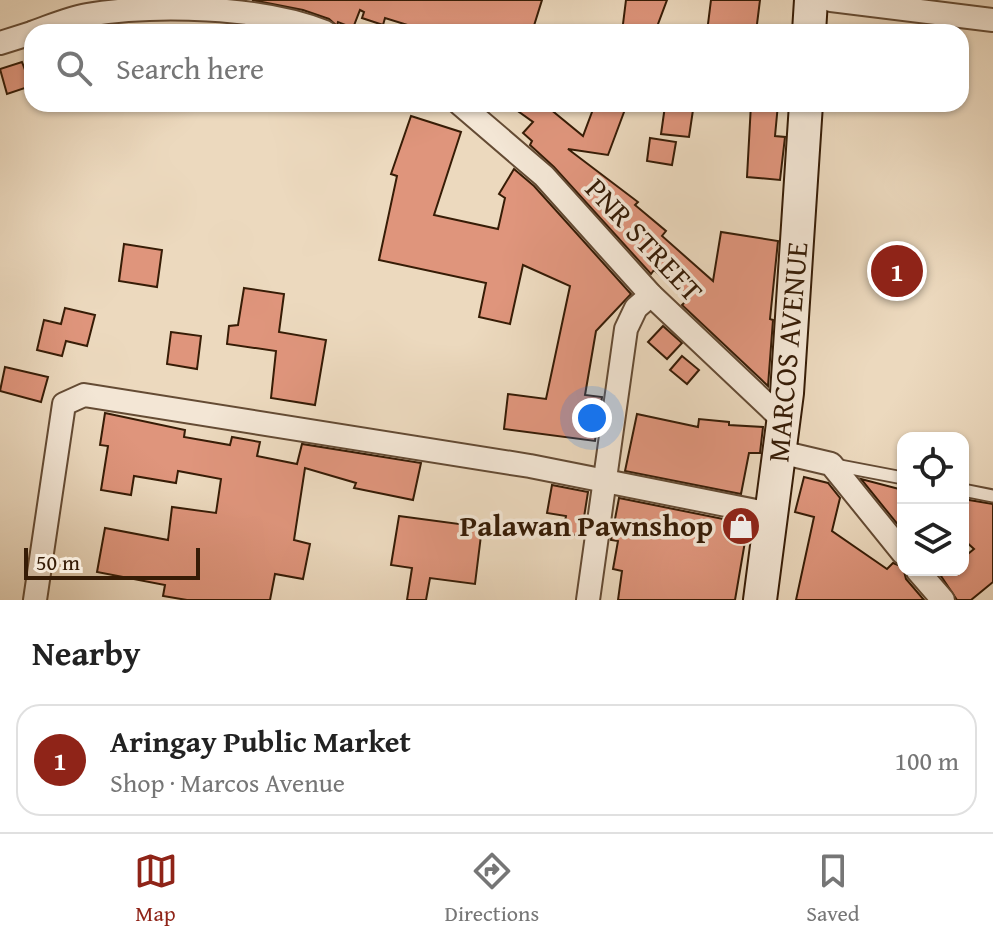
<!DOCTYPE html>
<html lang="en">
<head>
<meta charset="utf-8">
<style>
	:root { --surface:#fff; --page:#f6f6f6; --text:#222; --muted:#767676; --line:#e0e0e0; --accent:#8f2418 }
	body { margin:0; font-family:"Gentium Book Plus",serif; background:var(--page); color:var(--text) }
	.controls { position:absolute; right:24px; bottom:24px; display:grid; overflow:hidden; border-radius:16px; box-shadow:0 2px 6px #0004 }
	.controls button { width:72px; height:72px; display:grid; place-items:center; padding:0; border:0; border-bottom:2px solid var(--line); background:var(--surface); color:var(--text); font:40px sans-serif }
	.scale { position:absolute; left:24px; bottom:20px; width:176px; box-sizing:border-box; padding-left:8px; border:4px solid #361c06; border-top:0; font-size:22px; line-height:28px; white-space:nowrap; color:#361c06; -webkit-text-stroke:6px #f3e6d5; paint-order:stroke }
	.you { position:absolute; left:592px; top:418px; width:28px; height:28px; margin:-20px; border:6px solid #fff; border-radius:50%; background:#1a73e8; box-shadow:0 0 0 12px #1a73e833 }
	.badge { display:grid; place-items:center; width:52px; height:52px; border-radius:50%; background:var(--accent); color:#fff; font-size:26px; font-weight:700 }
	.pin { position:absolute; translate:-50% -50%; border:4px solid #fff; box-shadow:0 2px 8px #0006 }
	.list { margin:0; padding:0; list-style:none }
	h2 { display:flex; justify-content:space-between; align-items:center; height:104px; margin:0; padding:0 32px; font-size:34px }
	h2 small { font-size:26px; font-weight:400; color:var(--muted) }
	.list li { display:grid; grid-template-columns:52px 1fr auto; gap:24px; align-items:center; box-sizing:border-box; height:112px; margin:0 16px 16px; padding:0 16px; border:2px solid var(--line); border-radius:24px }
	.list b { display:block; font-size:30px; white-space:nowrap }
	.list p { margin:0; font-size:26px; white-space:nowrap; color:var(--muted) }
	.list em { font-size:26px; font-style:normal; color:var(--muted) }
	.icon { flex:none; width:44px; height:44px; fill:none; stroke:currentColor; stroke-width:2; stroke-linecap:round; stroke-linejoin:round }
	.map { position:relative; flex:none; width:993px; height:600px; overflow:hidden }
	.search { position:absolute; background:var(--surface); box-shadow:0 2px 6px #0004; left:24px; right:24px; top:24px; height:88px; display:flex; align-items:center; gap:20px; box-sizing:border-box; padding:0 28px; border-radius:24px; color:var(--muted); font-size:30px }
	.sheet { height:232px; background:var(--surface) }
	nav { display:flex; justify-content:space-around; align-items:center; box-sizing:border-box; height:112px; border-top:2px solid var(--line); background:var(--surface); font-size:22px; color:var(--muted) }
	nav a { display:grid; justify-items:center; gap:4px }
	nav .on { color:var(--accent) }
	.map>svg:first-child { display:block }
</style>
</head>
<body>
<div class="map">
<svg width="993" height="600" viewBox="0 0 993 600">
	<rect width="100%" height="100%" fill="#ecd9be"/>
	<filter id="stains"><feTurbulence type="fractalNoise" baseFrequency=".0025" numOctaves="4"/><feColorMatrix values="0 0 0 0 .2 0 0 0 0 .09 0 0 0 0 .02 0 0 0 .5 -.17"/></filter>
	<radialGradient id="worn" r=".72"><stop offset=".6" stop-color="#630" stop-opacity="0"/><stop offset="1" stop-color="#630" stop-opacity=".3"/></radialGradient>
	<g fill="#df957c" stroke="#361c06" stroke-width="2">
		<polygon points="252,0 542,0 532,32 430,32 385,18 383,25 362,18 364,12 360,10 353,28 338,22 337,26 329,19 303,10"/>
		<polygon points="626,0 667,0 655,32 622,32"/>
		<polygon points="711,0 760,0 756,32 707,32"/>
		<polygon points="22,62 31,86 7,94 0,69"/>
		<polygon points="508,104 544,104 583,136 595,104 627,104 608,155 568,149 638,202 635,205 666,231 662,236 713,281 721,232 778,241 770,319 773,320 768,386 682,305 688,299 654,270 651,274 554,167 530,145 532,141 523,133 533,122"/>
		<polygon points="751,104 778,104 775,136 785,137 780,180 747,177"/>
		<polygon points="665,106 693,110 689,137 661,134"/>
		<polygon points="411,116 461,132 434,215 498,229 505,198 499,194 514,169 534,186 631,294 596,331 585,395 602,397 595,441 504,429 508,394 546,399 570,286 523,265 510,324 479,317 486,283 379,260 397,176 391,174"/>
		<polygon points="650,138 676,142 672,165 647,161"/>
		<polygon points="124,244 162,250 157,287 119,281"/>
		<polygon points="244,288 284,294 279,332 326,340 315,405 271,398 276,351 227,344 229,326 238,325"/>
		<polygon points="65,308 95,315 87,346 66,341 62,356 37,350 44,320 61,324"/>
		<polygon points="663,326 682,343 667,359 648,342"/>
		<polygon points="171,332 201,336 197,369 167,364"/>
		<polygon points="682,356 699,370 687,384 670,370"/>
		<polygon points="5,367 48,377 41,402 0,391"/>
		<polygon points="105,413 185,430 184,437 230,445 232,437 260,442 257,456 297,464 302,444 421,463 413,500 354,488 356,483 305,468 294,540 310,544 303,579 275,574 270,600 187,600 163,596 165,585 97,572 105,528 168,540 172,507 216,513 221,479 178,471 176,483 134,476 131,495 101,490 108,446 100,445"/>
		<polygon points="637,414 698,427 699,419 729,422 729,425 763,427 760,453 749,453 741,494 625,471"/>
		<polygon points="804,477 828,483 840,498 832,531 887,569 893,563 903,567 906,579 924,600 796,600 814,517 795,512"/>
		<polygon points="861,479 903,490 903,531"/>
		<polygon points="552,485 588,492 581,536 563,533 566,516 547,513"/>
		<polygon points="619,498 748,524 735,600 618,600 622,571 613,569 618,541 611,540"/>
		<polygon points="963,499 993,504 993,582 971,600 957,600 941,576 949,570 963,570 963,558 974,549 963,539"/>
		<polygon points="399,516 482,527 475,584 430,578 426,600 407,600 412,568 391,565"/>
	</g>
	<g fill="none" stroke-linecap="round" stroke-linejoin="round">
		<g stroke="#644b34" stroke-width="15">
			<g id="lane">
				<polyline points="835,465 903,478"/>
				<polyline points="963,490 993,496"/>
			</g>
		</g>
		<g stroke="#644b34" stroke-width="26">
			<g id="street">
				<polyline points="831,0 993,20"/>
				<path d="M34 32C51 26 69 18 87 15 155 4 260 6 325 32"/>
				<polyline points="0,43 32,33"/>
				<polyline points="460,104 544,176 651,295 782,419"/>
				<polyline points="780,452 831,464 903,553"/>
				<polyline points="917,570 943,600"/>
				<polyline points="35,600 64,404 84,395 530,466 771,514"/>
				<polyline points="588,600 626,329 636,308 651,295"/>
			</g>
		</g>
		<g stroke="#361c06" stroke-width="36">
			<g id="secondary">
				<polyline points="809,32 811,0"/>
				<polyline points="760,600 787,393 806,104"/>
			</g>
		</g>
		<use href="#lane" stroke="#f3e6d5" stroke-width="11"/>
		<use href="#street" stroke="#f3e6d5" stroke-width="22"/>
		<use href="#secondary" stroke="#f3e6d5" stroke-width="32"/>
	</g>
	<defs>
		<g id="shop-disc" transform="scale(2)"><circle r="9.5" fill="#8f2418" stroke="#f3e6d5"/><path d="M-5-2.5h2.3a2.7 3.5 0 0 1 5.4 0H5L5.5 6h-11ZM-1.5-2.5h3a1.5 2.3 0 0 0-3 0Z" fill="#fff"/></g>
	</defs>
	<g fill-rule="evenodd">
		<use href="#shop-disc" x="741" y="526"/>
	</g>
	<g text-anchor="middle" stroke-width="7" stroke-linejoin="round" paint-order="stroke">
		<g font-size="30" fill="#361c06" stroke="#f3e6d5">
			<text transform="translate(644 240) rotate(47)" y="10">PNR STREET</text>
			<text transform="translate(788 352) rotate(-85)" y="10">MARCOS AVENUE</text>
		</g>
		<g font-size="30" font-weight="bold" fill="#361c06" stroke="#f3e6d5" text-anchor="end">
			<text x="713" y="536">Palawan Pawnshop</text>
		</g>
	</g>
	<rect width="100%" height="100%" filter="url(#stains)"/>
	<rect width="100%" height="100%" fill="url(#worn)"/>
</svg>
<div class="controls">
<button><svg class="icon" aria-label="locate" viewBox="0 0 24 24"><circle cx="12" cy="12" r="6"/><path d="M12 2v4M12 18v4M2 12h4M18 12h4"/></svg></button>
<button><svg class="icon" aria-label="layers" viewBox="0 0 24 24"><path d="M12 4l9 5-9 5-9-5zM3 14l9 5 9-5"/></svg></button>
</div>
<div class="scale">50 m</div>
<div class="you"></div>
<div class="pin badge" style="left:897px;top:271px">1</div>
<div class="search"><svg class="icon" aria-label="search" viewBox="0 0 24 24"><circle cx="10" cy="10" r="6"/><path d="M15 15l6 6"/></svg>Search here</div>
</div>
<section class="sheet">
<h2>Nearby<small></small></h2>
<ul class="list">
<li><span class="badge">1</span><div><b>Aringay Public Market</b><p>Shop · Marcos Avenue</p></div><em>100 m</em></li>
</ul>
</section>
<nav>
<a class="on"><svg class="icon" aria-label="map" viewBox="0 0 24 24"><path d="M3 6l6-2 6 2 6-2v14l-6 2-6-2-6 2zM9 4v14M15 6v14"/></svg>Map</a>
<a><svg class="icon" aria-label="directions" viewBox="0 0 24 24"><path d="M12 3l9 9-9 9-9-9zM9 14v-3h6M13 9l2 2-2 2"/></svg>Directions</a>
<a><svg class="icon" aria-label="saved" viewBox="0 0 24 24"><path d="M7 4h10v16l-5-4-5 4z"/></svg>Saved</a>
</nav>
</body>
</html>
